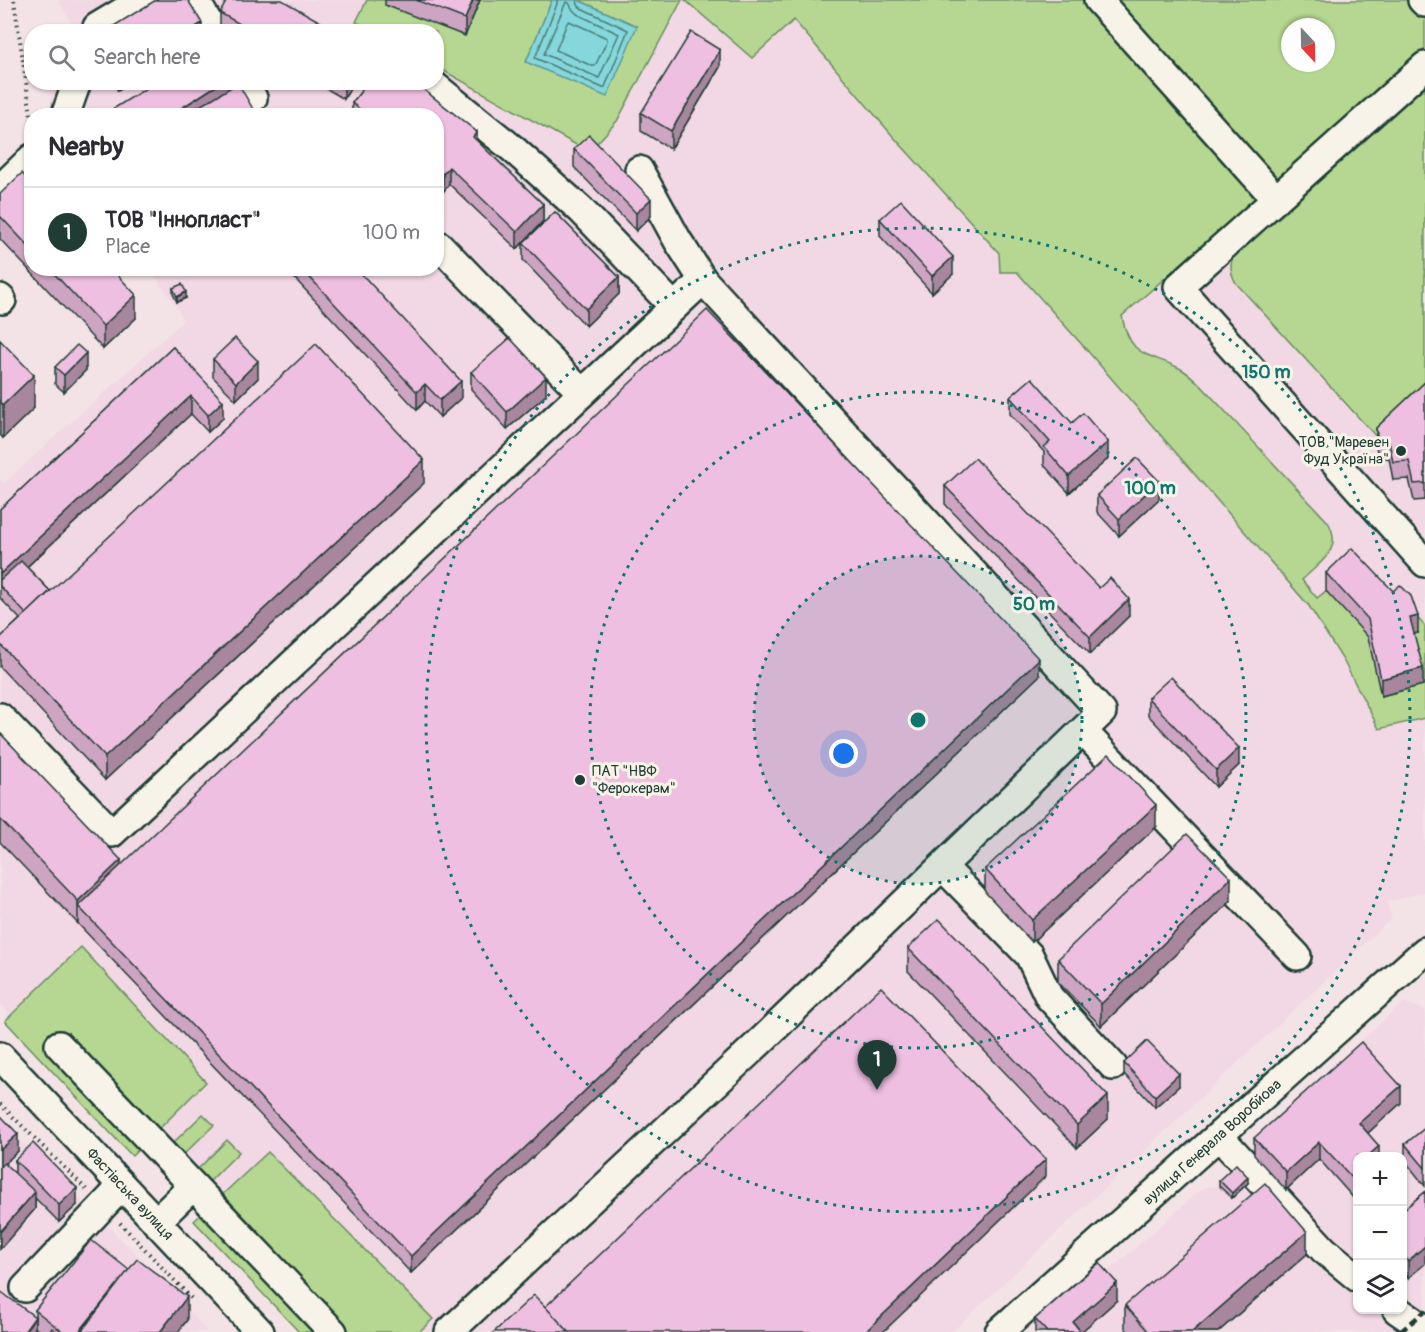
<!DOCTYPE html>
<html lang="en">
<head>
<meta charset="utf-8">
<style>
	:root { --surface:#fff; --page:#f2f2f3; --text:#2b2b33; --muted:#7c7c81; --line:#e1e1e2; --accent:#1f3d34 }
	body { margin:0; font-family:Pangolin,sans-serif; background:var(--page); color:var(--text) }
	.controls { position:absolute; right:18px; bottom:18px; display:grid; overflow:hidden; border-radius:12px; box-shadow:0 2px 4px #0004 }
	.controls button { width:54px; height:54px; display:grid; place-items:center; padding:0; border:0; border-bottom:2px solid var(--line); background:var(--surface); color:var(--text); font:30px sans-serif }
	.compass { position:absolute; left:1281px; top:18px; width:54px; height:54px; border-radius:50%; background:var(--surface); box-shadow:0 2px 4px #0004; rotate:158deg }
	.you { position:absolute; left:844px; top:754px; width:21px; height:21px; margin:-15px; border:4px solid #fff; border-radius:50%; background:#1a73e8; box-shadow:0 0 0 9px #1a73e833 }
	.badge { display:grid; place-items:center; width:39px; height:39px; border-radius:50%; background:var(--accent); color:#fff; font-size:20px; font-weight:700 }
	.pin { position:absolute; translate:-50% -50px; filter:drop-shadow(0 2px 3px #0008) }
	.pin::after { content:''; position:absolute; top:32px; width:21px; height:18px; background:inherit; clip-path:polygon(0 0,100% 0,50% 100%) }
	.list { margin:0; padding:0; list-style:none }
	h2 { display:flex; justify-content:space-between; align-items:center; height:78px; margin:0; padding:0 24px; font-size:26px }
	h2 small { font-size:20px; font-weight:400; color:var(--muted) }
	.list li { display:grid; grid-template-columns:39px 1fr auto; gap:18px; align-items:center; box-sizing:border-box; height:90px; padding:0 24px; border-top:2px solid var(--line) }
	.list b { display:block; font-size:22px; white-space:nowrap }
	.list p { margin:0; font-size:20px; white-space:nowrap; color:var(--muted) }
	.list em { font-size:20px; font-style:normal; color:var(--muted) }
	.icon { flex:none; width:33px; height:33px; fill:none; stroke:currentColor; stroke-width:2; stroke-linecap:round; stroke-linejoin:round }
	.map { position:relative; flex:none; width:1425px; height:1332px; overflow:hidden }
	.search { position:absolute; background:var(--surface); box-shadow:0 2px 4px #0004; left:24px; top:24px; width:420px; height:66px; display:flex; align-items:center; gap:15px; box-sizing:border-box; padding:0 21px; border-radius:24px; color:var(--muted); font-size:22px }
	.panel { position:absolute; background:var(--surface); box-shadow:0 2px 4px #0004; left:24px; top:108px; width:420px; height:168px; border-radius:24px }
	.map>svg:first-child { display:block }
</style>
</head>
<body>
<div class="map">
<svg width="1425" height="1332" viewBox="0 0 1425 1332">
	<rect width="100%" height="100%" fill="#f4e3e6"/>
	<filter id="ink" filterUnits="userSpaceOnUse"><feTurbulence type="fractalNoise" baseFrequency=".0167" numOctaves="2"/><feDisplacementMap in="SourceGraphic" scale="12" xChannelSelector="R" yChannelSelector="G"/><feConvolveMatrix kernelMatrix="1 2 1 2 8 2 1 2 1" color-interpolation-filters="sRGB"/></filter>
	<g filter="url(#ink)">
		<g fill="#f2d8e4" fill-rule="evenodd">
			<path d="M58 0H1425V892L1387 902 1392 918 952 1332H311L200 1213 0 1004V479L4 483 183 321 177 308 150 269 436 268V116L54 115 47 83 436 82V32L77 31ZM1290 27H1326V63H1290Z"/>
			<path d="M1404 1002 1425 1010V1332H1040L1204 1187 1219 1186 1360 1060 1359 1042ZM1358 1156H1402V1310H1358Z"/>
			<polygon points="0,1121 149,1266 208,1332 0,1332"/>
		</g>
		<g fill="#b5d791" stroke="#6a8a62" stroke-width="1.5" fill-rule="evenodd">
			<polygon points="367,0 552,0 526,62 637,26 578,0 682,0 617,121 589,152 437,67 436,32 373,31 356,22"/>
			<path d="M685 0H1085L1259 195 1122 316C1130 357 1145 352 1177 367 1190 373 1201 385 1210 395L1328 522C1344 550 1320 562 1302 580L1317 598 1326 591 1371 569 1425 626V718L1379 729 1343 660 1309 606 1085 348 1017 272H1000L999 253 891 134 794 20 752 58Z"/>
			<path d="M1118 0H1411L1425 15V49L1274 182 1120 6ZM1290 27H1326V63H1290Z"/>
			<path d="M1425 83V400L1380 441 1236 283C1230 273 1230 266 1233 254Z"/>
			<polygon points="81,947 206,1082 132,1156 5,1021"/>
			<polygon points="203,1114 214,1125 183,1155 172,1144"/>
			<polygon points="227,1140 239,1152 209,1182 197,1170"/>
			<polygon points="268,1152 433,1319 419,1332 299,1332 194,1221"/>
		</g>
		<polygon fill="#85d7db" stroke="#5c9998" stroke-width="1.5" points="552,0 578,0 637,26 607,97 526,62"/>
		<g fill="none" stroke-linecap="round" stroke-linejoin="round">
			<g stroke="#487b77" stroke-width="1.5">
				<polyline points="557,0 557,4 535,58 603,88 605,87 628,30 581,8 578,5 577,0"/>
				<polygon points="566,2 569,3 573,10 577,14 619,34 599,78 544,54"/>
				<polygon points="569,21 607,38 607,41 595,66 592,66 556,50 567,23"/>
			</g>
			<g stroke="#1f3d34" stroke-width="32">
				<g id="minor">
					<polyline points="195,0 214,32"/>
					<polyline points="1098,0 1276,199"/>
					<polyline points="1422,0 1425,3"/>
					<polyline points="96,32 97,27 142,0"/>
					<polyline points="1425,66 1178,287 1425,563"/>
					<polyline points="244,82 253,98"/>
					<polyline points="431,83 513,149 581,210 674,307"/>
					<polyline points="65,116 77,82"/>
					<polyline points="639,170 678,241 703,280"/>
					<polyline points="0,189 32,158"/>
					<polyline points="440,246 582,393"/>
					<polyline points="0,298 2,300"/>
					<polyline points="0,717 112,833 703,280 1102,712 760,1042 449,1332"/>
					<polyline points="1083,731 1297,956"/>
					<polyline points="943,867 1029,955 1049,997 1113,1066"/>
					<polyline points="59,1045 333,1332"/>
					<polyline points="0,1056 260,1332"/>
					<polyline points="1219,1136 1324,1250 1358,1278"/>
					<polyline points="156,1222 193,1186"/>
					<polyline points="25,1288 122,1186"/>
					<polyline points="1397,1310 1425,1329"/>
					<polyline points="999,1332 1425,951"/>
				</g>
			</g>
			<g stroke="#1f3d34" stroke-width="4" stroke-dasharray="1.5 4.5" stroke-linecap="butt">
				<polyline points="14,0 32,122"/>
				<polyline points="0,1104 87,1190"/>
				<polyline points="120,1223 193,1300"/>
			</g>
			<use href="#minor" stroke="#f7f3e8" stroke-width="27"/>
			<polyline stroke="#1f3d34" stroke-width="4.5" stroke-dasharray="9 4.5" stroke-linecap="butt" points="1400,1332 1425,1311"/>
		</g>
		<g fill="#cda4c2" stroke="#1f3d34" stroke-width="1.5">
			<polygon points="385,0 480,0 465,36 385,5"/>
			<polygon points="220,13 338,32 223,32 220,30"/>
			<polygon points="720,67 671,149 641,131 641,113"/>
			<polygon points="113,82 132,82 118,91"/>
			<polygon points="315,82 354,82 344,99"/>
			<polygon points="368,82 414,82 477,132 477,141 543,204 543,221 523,242 555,212 619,277 619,294 586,326 523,260 523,243 517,249 449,184 443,192 436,187 436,116 352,116 352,103"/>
			<polygon points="574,149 651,216 636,231 574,167"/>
			<polygon points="32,184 32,268 111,268 136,318 103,349 0,239 0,194"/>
			<polygon points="880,219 953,274 932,293 880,236"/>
			<polygon points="285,268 356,268 461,398 440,417 425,401 417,410"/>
			<polygon points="173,288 186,298 177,302 173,294"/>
			<polygon points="0,340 34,408 3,438 0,435"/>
			<polygon points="173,347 223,418 208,432 191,414 27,567 50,591 424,483 105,780 0,667 0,638 20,619 0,598 0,509"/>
			<polygon points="213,359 258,378 236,400 213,377"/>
			<polygon points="55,367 86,370 64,392 55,384"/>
			<polygon points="471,372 546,395 507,429 471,389"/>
			<polygon points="1425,382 1425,500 1414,501 1409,479 1393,480 1389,458 1378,459 1376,445 1376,428"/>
			<polygon points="1010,397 1072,423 1108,459 1069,493 1044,465 1044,452 1010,414"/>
			<polygon points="945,486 1099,588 1129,616 1090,654 945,504"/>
			<polygon points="1097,495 1159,499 1119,536 1097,512"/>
			<polygon points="1326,573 1418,633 1414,634 1423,685 1381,696 1368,637 1326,591"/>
			<polygon points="1039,676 411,1273 0,842 0,733 121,866"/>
			<polygon points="1148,698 1239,765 1216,787 1148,715"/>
			<polygon points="1156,827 1032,942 985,892 985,869"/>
			<polygon points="1231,901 1101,1026 1058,982 1058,959"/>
			<polygon points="908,948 1108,1119 1077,1148 908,971"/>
			<polygon points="1124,1063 1179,1086 1155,1107 1124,1074"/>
			<polygon points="1401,1103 1368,1133 1379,1156 1358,1156 1357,1202 1319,1159 1286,1190 1254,1155 1254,1138"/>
			<polygon points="0,1115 18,1151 4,1164 15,1174 15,1160 77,1205 59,1222 35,1198 35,1209 0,1249"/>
			<polygon points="1425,1128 1425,1186 1405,1161 1405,1144"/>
			<polygon points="1219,1180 1248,1183 1232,1198 1219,1186"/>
			<polygon points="1425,1192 1408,1278 1402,1271 1402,1211"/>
			<polygon points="1307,1254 1218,1332 1129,1332 1125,1328 1125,1305"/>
			<polygon points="1117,1300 1081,1332 1035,1332 1035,1319"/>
			<polygon points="35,1310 187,1320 178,1332 41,1332 35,1328 35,1332"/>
		</g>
		<g fill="#a7869e" stroke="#1f3d34" stroke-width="1.5">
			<polygon points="473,0 480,0 465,36 465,19"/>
			<polygon points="202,23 202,32 188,32"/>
			<polygon points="720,50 720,67 671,149 671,131"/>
			<polygon points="118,82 132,82 118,91"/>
			<polygon points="222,82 234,82 234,93 197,116 169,116"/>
			<polygon points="344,82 354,82 344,99"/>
			<polygon points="477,132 477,149 473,137"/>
			<polygon points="449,167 449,184 443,192 443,174"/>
			<polygon points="651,199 651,216 636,231 636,213"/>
			<polygon points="543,204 543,221 517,249 517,232"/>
			<polygon points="953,257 953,274 932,293 932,276"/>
			<polygon points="619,277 619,294 586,326 586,309"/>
			<polygon points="186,292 186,298 177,302 177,297"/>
			<polygon points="136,295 136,318 103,349 103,326"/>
			<polygon points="86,353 86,370 64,392 64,375"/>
			<polygon points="258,361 258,378 236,400 236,383"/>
			<polygon points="34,375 34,408 3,438 3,405"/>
			<polygon points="546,377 546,395 507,429 507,412"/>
			<polygon points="461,381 461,398 440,417 440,400"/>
			<polygon points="425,384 425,401 417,410 417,392"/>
			<polygon points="191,396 191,414 3,589 0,586 0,574"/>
			<polygon points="223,401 223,418 208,432 208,415"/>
			<polygon points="1108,442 1108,459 1069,493 1069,476"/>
			<polygon points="424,460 424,483 105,780 105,757"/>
			<polygon points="1159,481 1159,499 1119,536 1119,519"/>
			<polygon points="1129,599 1129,616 1090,654 1090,637"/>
			<polygon points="1418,616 1418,633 1410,635 1410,618"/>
			<polygon points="1039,659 1039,676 411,1273 411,1256"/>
			<polygon points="1423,668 1423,685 1381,696 1381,679"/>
			<polygon points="1239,748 1239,765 1216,787 1216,770"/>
			<polygon points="1156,805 1156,827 1032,942 1032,920"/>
			<polygon points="121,860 121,883 78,906 78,924 78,901"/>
			<polygon points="1231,878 1231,901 1101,1026 1101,1004"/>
			<polygon points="1179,1074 1179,1086 1155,1107 1155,1096"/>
			<polygon points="1401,1086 1401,1103 1359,1141 1359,1123"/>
			<polygon points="1108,1096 1108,1119 1077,1148 1077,1125"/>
			<polygon points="18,1134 18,1151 0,1168 0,1150"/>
			<polygon points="1319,1142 1319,1159 1286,1190 1286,1172"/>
			<polygon points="1379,1146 1379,1156 1368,1156"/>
			<polygon points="1046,1159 1046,1176 883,1332 865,1332"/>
			<polygon points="1248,1177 1248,1183 1232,1198 1232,1193"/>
			<polygon points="77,1188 77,1205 59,1222 59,1205"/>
			<polygon points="35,1192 35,1209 0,1249 0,1232"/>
			<polygon points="1307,1232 1307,1254 1218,1332 1192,1332"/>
			<polygon points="1425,1246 1425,1264 1408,1278 1408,1261"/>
			<polygon points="129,1270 93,1332 79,1332"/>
			<polygon points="1117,1283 1117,1300 1081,1332 1073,1322"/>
			<polygon points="187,1297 187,1320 178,1332 160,1332"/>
			<polygon points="35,1317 35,1332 24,1332"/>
		</g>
		<g fill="#eebfe1" stroke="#1f3d34" stroke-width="1.5">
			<polygon points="156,0 188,0 202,23 188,32 104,32"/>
			<polygon points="227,0 282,0 338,32 254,32 220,13"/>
			<polygon points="416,0 473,0 465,19"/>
			<polygon points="691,32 720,50 671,131 641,113"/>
			<polygon points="156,82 222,82 169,116 118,116 113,109"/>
			<polygon points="368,82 414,82 477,132 473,137 543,204 517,232 449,167 443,174 436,169 436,116 368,116 352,103"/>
			<polygon points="238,83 257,116 183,116"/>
			<polygon points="589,135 651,199 636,213 574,149"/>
			<polygon points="22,173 32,184 32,250 0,216 0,194"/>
			<polygon points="901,200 953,257 932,276 880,219"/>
			<polygon points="555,212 619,277 586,309 523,243"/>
			<polygon points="49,268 111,268 136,295 103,326"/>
			<polygon points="301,268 356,268 461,381 440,400 425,384 417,392"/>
			<polygon points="182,284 186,292 177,297 173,288"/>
			<polygon points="707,310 1039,659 411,1256 78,906"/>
			<polygon points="235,338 258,361 236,383 213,359"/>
			<polygon points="510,338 546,377 507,412 471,372"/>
			<polygon points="0,340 34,375 3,405 0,402"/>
			<polygon points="316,344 424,460 105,757 0,644 0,638"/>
			<polygon points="77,345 86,353 64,375 55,367"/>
			<polygon points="173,347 223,401 208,415 191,396 0,574 0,509"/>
			<polygon points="1032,378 1072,423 1083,413 1108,442 1069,476 1044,447 1050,442 1010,397"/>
			<polygon points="1425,382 1425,483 1414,484 1409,461 1393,462 1389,441 1378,442 1376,428"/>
			<polygon points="975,458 1099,588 1110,578 1129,599 1090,637 945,486"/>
			<polygon points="1137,458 1159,481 1119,519 1097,495"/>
			<polygon points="1352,548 1393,591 1400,585 1411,596 1418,616 1410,618 1423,668 1381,679 1368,619 1326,573"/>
			<polygon points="21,561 50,591 26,614 0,586 0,580"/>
			<polygon points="1171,677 1239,748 1216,770 1148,698"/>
			<polygon points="0,733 121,860 78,901 0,819"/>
			<polygon points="1109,754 1156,805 1032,920 985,869"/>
			<polygon points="1187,834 1231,878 1101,1004 1058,959"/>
			<polygon points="939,919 1108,1096 1077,1125 908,948"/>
			<polygon points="881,987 1046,1159 865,1332 569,1332 545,1307"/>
			<polygon points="1147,1041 1179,1074 1155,1096 1124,1063"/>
			<polygon points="1361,1042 1401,1086 1359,1123 1379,1146 1368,1156 1358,1156 1358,1184 1319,1142 1286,1172 1254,1138"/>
			<polygon points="0,1115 18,1134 0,1150"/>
			<polygon points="1425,1128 1425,1168 1405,1144"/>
			<polygon points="33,1143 77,1188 59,1205 15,1160"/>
			<polygon points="4,1163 35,1192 0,1232 0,1167"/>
			<polygon points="1236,1164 1248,1177 1232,1193 1219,1180"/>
			<polygon points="1265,1183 1307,1232 1192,1332 1149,1332 1125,1305"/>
			<polygon points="1425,1192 1425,1246 1408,1261 1402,1254 1402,1211"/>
			<polygon points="91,1240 129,1270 79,1332 63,1332 35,1310"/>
			<polygon points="137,1259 187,1297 160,1332 81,1332"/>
			<polygon points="1099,1263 1117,1283 1073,1322 1081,1332 1047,1332 1035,1319"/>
			<polygon points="0,1291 35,1317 24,1332 0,1332"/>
			<polygon points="534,1295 569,1332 494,1332"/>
			<polygon points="52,1328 57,1332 49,1332"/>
		</g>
	</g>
	<circle cx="918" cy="720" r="164" fill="#0f766e" fill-opacity=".12"/>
	<g fill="none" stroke="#0f766e" stroke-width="3" stroke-dasharray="3 6">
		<circle cx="918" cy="720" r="164"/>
		<circle cx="918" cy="720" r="328"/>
		<circle cx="918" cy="720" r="492"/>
	</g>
	<g fill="#1f3d34" stroke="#f7f3e8" stroke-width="2">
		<circle cx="1401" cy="451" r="6"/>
		<circle cx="580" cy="780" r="6"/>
	</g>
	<g text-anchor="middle" stroke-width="6" stroke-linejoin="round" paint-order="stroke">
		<g font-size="15" fill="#1f3d34" stroke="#f7f3e8" text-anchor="end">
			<text x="1389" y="447">ТОВ "Маревен<tspan x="1389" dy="17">Фуд Україна"</tspan></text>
			<text x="592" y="776" text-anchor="start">ПАТ "НВФ<tspan x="592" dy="17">"Ферокерам"</tspan></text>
		</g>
		<g font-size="15" fill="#1f3d34" stroke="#f7f3e8">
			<text transform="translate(1212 1142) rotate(-42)" y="5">вулиця Генерала Воробйова</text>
			<text transform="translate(130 1194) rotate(47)" y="5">Фастівська вулиця</text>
		</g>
	</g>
	<circle cx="918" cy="720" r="9" fill="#0f766e" stroke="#f7f3e8" stroke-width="3"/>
	<g font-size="18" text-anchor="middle" font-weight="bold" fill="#0f766e" stroke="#f7f3e8" stroke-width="6" stroke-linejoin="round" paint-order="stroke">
		<text x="1266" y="378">150 m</text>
		<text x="1150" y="494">100 m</text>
		<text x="1034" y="610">50 m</text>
	</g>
</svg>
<div class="controls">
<button>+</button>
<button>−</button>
<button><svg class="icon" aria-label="layers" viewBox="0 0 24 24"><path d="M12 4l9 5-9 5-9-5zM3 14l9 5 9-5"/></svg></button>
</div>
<svg class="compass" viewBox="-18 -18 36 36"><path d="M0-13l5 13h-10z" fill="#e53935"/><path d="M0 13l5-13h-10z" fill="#7c7c81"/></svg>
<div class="you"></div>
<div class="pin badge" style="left:877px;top:1090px">1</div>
<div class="search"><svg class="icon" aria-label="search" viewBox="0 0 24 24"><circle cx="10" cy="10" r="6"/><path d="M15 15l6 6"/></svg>Search here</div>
<section class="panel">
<h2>Nearby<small></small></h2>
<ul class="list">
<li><span class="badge">1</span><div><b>ТОВ &quot;Іннопласт&quot;</b><p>Place</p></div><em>100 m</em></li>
</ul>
</section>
</div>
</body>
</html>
